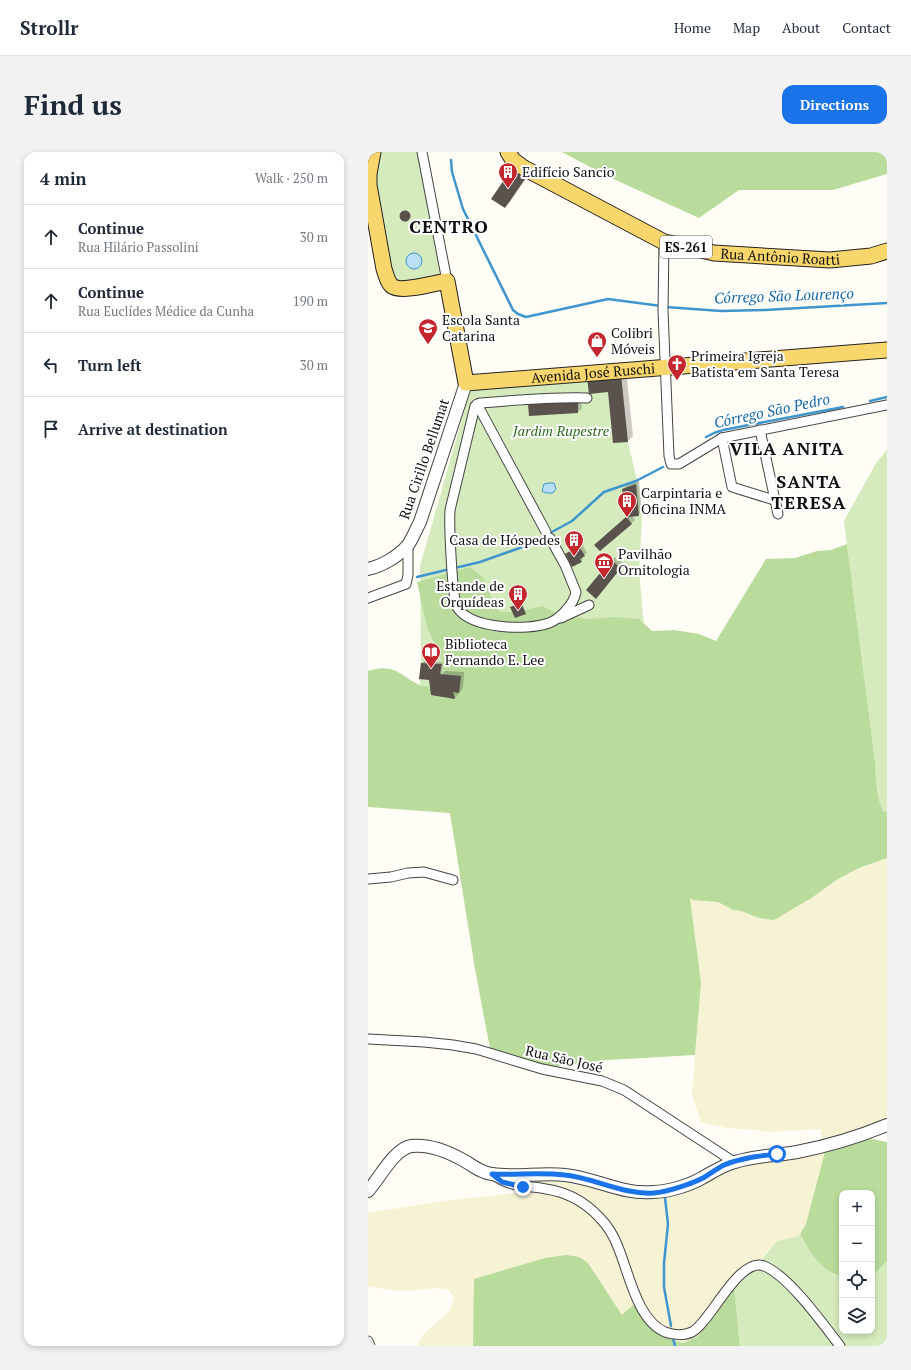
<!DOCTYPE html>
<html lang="en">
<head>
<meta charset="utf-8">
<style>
	:root { --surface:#fff; --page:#f2f2f3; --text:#1f2937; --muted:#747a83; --line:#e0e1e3; --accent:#1a73e8 }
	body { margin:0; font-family:"PT Serif",serif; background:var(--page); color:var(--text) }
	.controls { position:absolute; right:12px; bottom:12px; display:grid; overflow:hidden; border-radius:8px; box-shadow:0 2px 6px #0003 }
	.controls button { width:36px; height:36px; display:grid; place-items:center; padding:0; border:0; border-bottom:1px solid var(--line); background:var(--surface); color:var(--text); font:20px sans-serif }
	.stop { position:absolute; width:12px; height:12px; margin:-9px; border:3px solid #1a73e8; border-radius:50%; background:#fff }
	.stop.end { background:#1a73e8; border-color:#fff; box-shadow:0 1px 4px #0008 }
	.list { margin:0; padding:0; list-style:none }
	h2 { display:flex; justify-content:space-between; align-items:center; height:52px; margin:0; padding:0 16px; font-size:17px }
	h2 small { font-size:13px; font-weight:400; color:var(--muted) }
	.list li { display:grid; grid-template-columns:26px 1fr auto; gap:12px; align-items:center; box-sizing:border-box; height:64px; padding:0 16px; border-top:1px solid var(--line) }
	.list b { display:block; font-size:15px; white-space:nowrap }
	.list p { margin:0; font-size:13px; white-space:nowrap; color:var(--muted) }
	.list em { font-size:13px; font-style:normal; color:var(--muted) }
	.icon { flex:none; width:22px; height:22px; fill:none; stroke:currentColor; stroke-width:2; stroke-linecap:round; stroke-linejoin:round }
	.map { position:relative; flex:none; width:519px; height:1194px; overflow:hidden; border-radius:12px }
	header { display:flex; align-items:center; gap:24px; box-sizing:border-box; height:56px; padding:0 20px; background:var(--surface); border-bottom:1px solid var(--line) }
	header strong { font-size:19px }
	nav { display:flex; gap:22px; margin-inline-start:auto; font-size:14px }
	.intro { display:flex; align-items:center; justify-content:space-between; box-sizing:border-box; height:96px; padding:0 24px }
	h1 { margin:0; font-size:28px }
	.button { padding:10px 18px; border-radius:12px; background:var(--accent); color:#fff; font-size:14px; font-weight:700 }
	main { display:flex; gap:24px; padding:0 24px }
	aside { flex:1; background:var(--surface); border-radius:12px; box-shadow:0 2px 6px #0003 }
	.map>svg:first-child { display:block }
</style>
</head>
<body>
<header>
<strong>Strollr</strong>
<nav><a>Home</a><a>Map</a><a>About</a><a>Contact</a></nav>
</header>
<div class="intro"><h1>Find us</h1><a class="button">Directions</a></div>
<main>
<aside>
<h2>4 min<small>Walk · 250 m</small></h2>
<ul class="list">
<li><svg class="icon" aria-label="ahead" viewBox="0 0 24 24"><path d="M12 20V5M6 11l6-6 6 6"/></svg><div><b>Continue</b><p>Rua Hilário Passolini</p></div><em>30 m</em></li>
<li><svg class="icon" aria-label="ahead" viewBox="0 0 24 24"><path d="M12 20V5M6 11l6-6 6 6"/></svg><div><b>Continue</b><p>Rua Euclídes Médice da Cunha</p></div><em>190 m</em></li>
<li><svg class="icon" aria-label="left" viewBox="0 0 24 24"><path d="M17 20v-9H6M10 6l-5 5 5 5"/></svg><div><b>Turn left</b></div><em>30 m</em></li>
<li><svg class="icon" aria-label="arrive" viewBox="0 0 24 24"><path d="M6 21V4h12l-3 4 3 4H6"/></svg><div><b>Arrive at destination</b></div></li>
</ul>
</aside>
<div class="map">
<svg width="519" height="1194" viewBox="0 0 519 1194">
	<rect width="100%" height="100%" fill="#fffdf5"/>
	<polygon fill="#f6f3d4" points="519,706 519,971 495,983 432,1082 428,1085 402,1096 348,1159 341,1172 330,1184 315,1191 298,1186 288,1172 254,1163 220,1111 183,1105 107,1127 105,1194 50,1194 54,1184 82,1158 86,1145 81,1138 68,1136 41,1139 23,1138 0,1134 0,1061 68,1050 158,1040 169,1028 190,1028 285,1039 331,1025 350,1014 436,1002 445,1004 454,993 453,977 398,980 389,978 358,976 333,970 324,943 333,831 322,745 350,750 365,758 373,759 391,766 445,745 470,727 491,716"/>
	<g fill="#d5ebbd">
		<polygon points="10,0 49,0 72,120 70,124 31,132 27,130 5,27"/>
		<polygon points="253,223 260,290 270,332 274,367 271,418 275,463 324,897 92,670 51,527 53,507 52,414 103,235"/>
		<path d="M519 298V660L515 659C508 644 508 626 507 609L476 369 508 311Z"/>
		<polygon points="432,1082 436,1090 465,1122 474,1125 474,1179 504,1179 504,1125 519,1109 519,1194 372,1194 366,1135 389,1113 409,1089 428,1085"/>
	</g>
	<g fill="#b9dc9c">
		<polygon points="194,0 519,0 519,22 465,38 371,38 331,66 241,25"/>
		<path d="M479 392 507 609C508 626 508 644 515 659L519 660V706L491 716 470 727 445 745 406 768 391 766 373 759 365 758 350 750 325 748 322 746 333 831 327 903 240 908 182 915 123 902 107 817 82 661 0 655V519C7 517 14 515 22 517 41 522 52 544 75 530V511L59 475 49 430 102 415 116 426 125 450 132 460H149L174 454 197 465 221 467 246 465 271 467 284 479 306 478 331 482 348 489 398 407 427 406 449 399 463 398Z"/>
		<path d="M490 984 519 990V1109L504 1125V1041H474V1125C453 1119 442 1100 432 1082L438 1072 459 992Z"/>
		<polygon points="198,1103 211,1105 220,1111 254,1163 265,1153 288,1172 298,1186 315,1191 330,1184 341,1172 348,1159 366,1135 372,1194 105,1194 106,1127 177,1106"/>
	</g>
	<g fill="#b9e0f7" stroke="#3f96cf">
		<circle cx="46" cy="109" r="8"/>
		<polygon points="181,331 186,331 188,337 185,341 178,341 174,339 176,332"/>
	</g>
	<g fill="#0003">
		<polygon points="164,18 142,50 136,55 139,26 144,21 146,22"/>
		<circle cx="37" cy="63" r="4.5"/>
		<polygon points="258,218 265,284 260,289 241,239"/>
		<polygon points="164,250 174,251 174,253 213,250 214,256 210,260 161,253"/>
		<polygon points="271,329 274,359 270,363 264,364 267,368 232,398 259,365 255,337 259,333"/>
		<polygon points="214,392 219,401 214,404 215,407 213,409 198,402"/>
		<polygon points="247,405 256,412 232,441 243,409"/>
		<polygon points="154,451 158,461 157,461 145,454"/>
		<polygon points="56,509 75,510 74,522 77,519 96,520 95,536 87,546 64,543 62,528 54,511"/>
	</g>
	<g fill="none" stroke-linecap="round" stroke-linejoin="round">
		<g stroke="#3f96cf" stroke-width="2.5">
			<polyline points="83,8 84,20 95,57 145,158 150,162 158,165 240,147 293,154"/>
			<polyline points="298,155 353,159 397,158 519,151"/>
			<polyline points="502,249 519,245"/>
			<polyline points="338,285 346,281 355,278 475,255"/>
			<polyline points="87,416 112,410 160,393 204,369 236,340 268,329 295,315"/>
			<polyline points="49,425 82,417"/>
			<polyline points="297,1046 300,1072 296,1111 296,1135 303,1174"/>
			<polyline points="305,1186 307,1194"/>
		</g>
	</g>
	<g fill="#5a524d">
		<polygon points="148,16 159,24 137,56 123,47 138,25 141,27"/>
		<circle cx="37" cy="64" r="5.5"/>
		<polygon points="253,223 260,290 245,291 240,240 221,242 219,226"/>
		<polygon points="210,250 210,261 161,264 160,252"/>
		<polygon points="268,332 271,364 261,365 260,367 264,372 232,399 226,393 258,365 254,337"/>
		<polygon points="211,394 217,404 212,407 214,410 204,415 197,402"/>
		<polygon points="243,408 253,416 228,447 218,438"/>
		<polygon points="153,451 158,462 147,466 142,455"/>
		<polygon points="53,511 74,512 72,522 93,524 91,541 85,540 87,547 63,543 61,528 51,527"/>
	</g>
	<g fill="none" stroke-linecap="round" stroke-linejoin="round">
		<g stroke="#444" stroke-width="11">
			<g id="minor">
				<polyline points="54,0 79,129"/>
				<polyline points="296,90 295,159 301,304 303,312 311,312 354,286 519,253"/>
				<polyline points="109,252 178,380"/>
				<polyline points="392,278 410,362"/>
				<polyline points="354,286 364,335 406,348"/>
				<path d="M182 386 197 413 208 440C206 452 192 467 181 471 159 479 102 477 89 455 84 445 81 372 82 358L107 254 112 251C148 248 182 245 219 246"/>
				<polyline points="0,446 38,432 40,423 40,393"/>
				<polyline points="193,466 221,453"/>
				<polyline points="0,727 23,725 40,721 56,720 85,728"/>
				<polyline points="0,887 56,890 85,893 108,897 174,917 234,929 256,938 366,1010"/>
				<path d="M124 1022C143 1036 156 1033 178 1037 198 1040 217 1050 231 1065 239 1073 246 1084 250 1095 261 1121 269 1168 297 1180 305 1183 316 1184 324 1180 342 1171 371 1104 396 1114 421 1124 455 1172 472 1194"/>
				<polyline points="0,1189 2,1194"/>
			</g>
		</g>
		<g stroke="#444" stroke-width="14">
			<g id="tertiary">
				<path d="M0 417C14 414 31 404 40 393 45 386 48 377 52 370L98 231"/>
				<path d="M0 1039C11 1027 26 997 43 994 61 992 79 999 95 1008 104 1013 113 1021 124 1022 148 1026 173 1020 197 1023 227 1026 255 1043 285 1040 300 1040 322 1033 334 1026 345 1020 355 1013 367 1010 389 1003 408 1004 429 1000 460 994 490 985 519 973"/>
			</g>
		</g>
		<g stroke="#222" stroke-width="17">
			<g id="primary">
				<path id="s1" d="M5 0 1 22V33L16 117C18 122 19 130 24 134 33 141 67 131 79 129L98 231 519 198"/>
				<path id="s2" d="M140 0 145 8 156 16 296 90 311 93 346 101 462 108 503 104 519 99"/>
			</g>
		</g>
		<use href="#minor" stroke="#fff" stroke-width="9"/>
		<use href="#tertiary" stroke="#fff" stroke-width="12"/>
		<use href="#primary" stroke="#f9d66b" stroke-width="15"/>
	</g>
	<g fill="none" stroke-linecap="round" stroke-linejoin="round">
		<path stroke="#1a73e8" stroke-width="5" d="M155 1035 134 1030 124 1022C148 1023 173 1020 197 1023 227 1026 255 1043 286 1041 299 1040 323 1032 335 1026 342 1022 348 1017 356 1013 372 1006 392 1004 409 1002"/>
	</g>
	<defs>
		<g id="building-pin" transform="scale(1)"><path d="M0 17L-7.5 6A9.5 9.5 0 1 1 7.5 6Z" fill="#c4262e" stroke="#fff"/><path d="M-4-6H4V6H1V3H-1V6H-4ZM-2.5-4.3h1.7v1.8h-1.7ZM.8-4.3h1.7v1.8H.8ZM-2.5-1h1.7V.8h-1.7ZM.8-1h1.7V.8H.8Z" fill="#fff"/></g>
		<g id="school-pin" transform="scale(1)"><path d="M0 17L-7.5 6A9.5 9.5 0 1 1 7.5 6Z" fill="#c4262e" stroke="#fff"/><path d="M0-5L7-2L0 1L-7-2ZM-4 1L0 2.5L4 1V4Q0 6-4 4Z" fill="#fff"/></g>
		<g id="shop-pin" transform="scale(1)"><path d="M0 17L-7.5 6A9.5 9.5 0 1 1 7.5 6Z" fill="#c4262e" stroke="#fff"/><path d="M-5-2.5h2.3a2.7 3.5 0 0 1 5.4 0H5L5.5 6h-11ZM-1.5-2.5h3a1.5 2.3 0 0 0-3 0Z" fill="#fff"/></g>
		<g id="church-pin" transform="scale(1)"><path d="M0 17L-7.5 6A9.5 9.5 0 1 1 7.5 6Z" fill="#c4262e" stroke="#fff"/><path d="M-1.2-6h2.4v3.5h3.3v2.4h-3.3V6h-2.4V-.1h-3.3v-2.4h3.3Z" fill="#fff"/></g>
		<g id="museum-pin" transform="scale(1)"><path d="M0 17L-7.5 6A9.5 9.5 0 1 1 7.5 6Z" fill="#c4262e" stroke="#fff"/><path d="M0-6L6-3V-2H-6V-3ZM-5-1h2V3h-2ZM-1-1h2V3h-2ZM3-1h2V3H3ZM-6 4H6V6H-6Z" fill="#fff"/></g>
		<g id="library-pin" transform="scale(1)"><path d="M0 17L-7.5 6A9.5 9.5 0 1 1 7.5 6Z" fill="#c4262e" stroke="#fff"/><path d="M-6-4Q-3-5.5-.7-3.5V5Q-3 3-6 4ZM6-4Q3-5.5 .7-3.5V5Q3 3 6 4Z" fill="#fff"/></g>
	</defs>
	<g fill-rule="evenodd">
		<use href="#building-pin" x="140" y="20"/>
		<use href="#school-pin" x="60" y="176"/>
		<use href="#shop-pin" x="229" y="189"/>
		<use href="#church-pin" x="309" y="212"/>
		<use href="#building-pin" x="259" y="349"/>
		<use href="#building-pin" x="206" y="388"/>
		<use href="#museum-pin" x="236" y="410"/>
		<use href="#building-pin" x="150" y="442"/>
		<use href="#library-pin" x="63" y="500"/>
	</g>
	<g text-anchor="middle" stroke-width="4" stroke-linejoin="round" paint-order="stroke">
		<rect fill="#fff" stroke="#585858" stroke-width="1" x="292" y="84" width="52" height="22" rx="3"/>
		<g font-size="13" font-weight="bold" fill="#111">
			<text x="318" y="100">ES-261</text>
		</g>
		<g font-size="14" fill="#111" stroke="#fff" text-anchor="start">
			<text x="154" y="25">Edifício Sancio</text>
			<text x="74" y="173">Escola Santa<tspan x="74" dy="16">Catarina</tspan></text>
			<text x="243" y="186">Colibri<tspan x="243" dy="16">Móveis</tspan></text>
			<text x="323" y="209">Primeira Igreja<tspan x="323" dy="16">Batista em Santa Teresa</tspan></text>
			<text x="273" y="346">Carpintaria e<tspan x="273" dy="16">Oficina INMA</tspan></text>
			<text x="192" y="393" text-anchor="end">Casa de Hóspedes</text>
			<text x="250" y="407">Pavilhão<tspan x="250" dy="16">Ornitologia</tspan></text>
			<text x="136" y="439" text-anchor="end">Estande de<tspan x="136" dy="16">Orquídeas</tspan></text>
			<text x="77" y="497">Biblioteca<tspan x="77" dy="16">Fernando E. Lee</tspan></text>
		</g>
		<g font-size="14" fill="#111" stroke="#fff">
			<text dy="5" stroke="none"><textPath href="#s2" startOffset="299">Rua Antônio Roatti</textPath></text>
			<text dy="5" stroke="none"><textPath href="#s1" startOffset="425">Avenida José Ruschi</textPath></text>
			<text transform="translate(56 307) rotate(-71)" y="5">Rua Cirillo Bellumat</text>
			<text transform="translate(196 907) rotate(13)" y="5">Rua São José</text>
		</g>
		<g font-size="14" font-style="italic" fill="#2f6b1f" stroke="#fff">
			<text x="193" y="284">Jardim Rupestre</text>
		</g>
		<g font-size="15" font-style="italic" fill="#1768a6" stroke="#fff">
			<text transform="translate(416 144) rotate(-2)" y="5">Córrego São Lourenço</text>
			<text transform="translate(404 259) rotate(-12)" y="5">Córrego São Pedro</text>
		</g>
		<g font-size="18" font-weight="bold" letter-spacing="1" fill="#111" stroke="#fff">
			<text x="81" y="81">CENTRO</text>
			<text x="419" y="303">VILA ANITA</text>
			<text x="441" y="336">SANTA<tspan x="441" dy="21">TERESA</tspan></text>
		</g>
	</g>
</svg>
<div class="controls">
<button>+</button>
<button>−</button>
<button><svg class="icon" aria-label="locate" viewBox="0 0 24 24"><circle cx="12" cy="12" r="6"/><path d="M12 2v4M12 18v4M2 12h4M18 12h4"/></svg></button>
<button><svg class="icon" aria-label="layers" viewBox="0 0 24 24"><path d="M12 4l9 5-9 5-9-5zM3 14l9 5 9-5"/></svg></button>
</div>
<div class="stop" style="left:409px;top:1002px"></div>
<div class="stop end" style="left:155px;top:1035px"></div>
</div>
</main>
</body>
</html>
